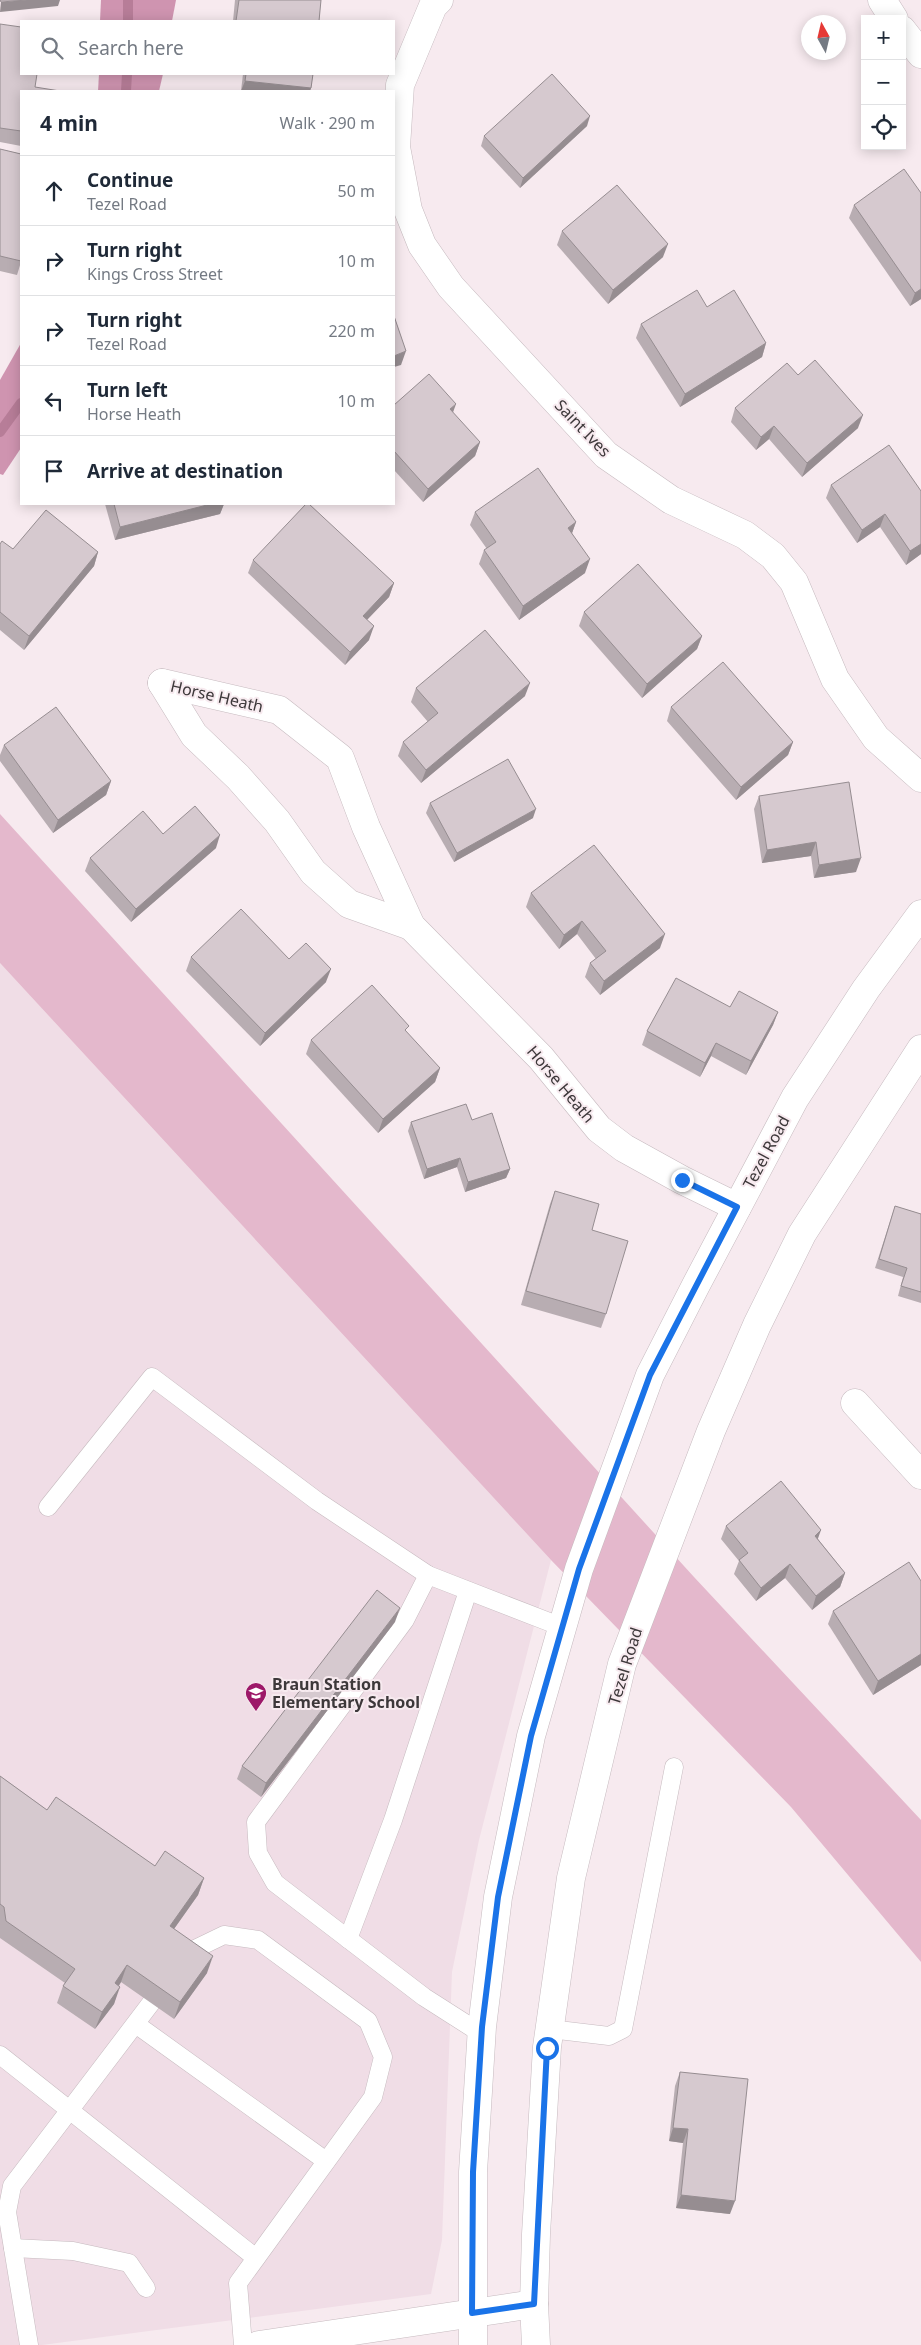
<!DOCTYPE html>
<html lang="en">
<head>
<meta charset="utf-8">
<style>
	:root { --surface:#fff; --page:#f6f6f7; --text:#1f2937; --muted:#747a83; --line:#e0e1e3 }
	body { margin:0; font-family:"Noto Sans",sans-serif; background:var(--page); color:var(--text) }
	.controls { position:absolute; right:15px; top:15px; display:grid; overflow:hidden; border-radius:0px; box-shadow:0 2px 12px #0003 }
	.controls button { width:45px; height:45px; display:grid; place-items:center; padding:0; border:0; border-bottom:1px solid var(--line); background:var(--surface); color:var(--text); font:25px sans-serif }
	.compass { position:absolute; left:801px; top:15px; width:45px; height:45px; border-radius:50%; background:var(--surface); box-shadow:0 2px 12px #0003; rotate:352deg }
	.stop { position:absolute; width:15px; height:15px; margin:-11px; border:4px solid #1a73e8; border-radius:50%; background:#fff }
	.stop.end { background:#1a73e8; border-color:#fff; box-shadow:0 1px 5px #0008 }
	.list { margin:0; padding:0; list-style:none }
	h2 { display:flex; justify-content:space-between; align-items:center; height:65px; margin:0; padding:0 20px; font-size:21px }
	h2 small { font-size:16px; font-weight:400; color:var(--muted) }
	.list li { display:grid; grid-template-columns:32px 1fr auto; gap:15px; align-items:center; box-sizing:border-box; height:70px; padding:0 20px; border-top:1px solid var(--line) }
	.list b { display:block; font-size:19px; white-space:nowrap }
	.list p { margin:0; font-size:16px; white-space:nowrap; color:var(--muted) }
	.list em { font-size:16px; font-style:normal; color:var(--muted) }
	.icon { flex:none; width:28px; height:28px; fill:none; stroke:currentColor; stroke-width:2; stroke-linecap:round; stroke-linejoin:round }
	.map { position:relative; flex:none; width:921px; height:2345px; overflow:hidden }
	.search { position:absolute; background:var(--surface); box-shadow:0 2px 12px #0003; left:20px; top:20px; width:375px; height:55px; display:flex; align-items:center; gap:12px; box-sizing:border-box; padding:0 18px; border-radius:0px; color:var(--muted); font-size:19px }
	.panel { position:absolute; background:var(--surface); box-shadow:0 2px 12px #0003; left:20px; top:90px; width:375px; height:415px; border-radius:0px }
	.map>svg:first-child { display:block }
</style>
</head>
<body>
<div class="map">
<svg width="921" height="2345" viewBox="0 0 921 2345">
	<rect width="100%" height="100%" fill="#f7eaef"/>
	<polygon fill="#f0dde6" points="0,963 551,1560 479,1840 452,1972 442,2240 431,2294 42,2345 0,2345"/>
	<polygon fill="#e4b8cc" points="0,814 694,1577 921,1820 921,1962 791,1807 551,1560 0,963"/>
	<g fill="#cf94b0">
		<polygon points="101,0 176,0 172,21 100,21"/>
		<polygon points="99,74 163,74 159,91 98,91"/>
		<polygon points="21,343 21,448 3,475 0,474 0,380"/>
	</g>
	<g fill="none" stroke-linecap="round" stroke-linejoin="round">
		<g stroke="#b77d98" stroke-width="10">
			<polyline points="128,21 128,0"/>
			<polyline points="126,91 127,74"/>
			<polyline points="0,432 21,403"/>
		</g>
		<g stroke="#c6babf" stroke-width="19">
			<g id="lane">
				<polyline points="48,1507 152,1377 317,1501 428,1575"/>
				<polyline points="348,1939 393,1820 468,1591"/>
				<polyline points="185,1957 195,1949 224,1935 258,1940 368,2021 383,2057 373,2097 238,2283 243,2345"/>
				<polyline points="137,2025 326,2161"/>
				<polyline points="550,2029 609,2036 623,2029 674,1767"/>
				<polyline points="482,2034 424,1997 275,1883 258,1853 256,1822 405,1620 428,1575 562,1627"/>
				<polyline points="0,2055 256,2258"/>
				<polyline points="13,2248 73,2251 129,2263 146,2288"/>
				<polyline points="29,2345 7,2212 12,2186 151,2003"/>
			</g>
		</g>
		<g stroke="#c6babf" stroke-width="29">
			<g id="street">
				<polyline points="439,0 433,6 400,85 396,147 408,210 422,245 451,287 606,455 671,500 745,535 773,556 794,582 835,679 876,738 921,778"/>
				<polyline points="882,0 894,19"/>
				<polyline points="902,30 921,54"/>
				<polyline points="162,683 279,710 340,758 366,827 411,926 541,1058 599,1129 624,1148 682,1180 737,1207"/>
				<polyline points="162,683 194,735 238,777 277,821 313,872 349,904 411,926"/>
				<polyline points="855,1403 921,1475"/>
				<polyline points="259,2345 534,2304"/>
			</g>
		</g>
		<g stroke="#c6babf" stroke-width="29">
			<g id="secondary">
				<polyline points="473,2345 473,2172 482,2027 498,1897 531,1736 579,1569 650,1375 696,1285 795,1098 866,989 921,914"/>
				<polyline points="536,2345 534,2304 536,2234 547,2047 571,1878 622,1664 711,1431 757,1325 802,1234 921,1049"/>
			</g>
		</g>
		<use href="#lane" stroke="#fff" stroke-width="18"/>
		<use href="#street" stroke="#fff" stroke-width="28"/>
		<use href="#secondary" stroke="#fff" stroke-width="28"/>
	</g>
	<g fill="#b8adb2">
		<polygon points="235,0 321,0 319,21 233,21"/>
		<polygon points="0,24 21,91 21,146 0,142"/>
		<polygon points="243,74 313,74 311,88 310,91 241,91"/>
		<polygon points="587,126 520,188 481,146 484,136"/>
		<polygon points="0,149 21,154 21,262 17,275 0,271"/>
		<polygon points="921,193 921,299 910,306 849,218 854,205"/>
		<polygon points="562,231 663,257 608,304 557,245"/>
		<polygon points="707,307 766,343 762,357 680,407 636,338 641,324"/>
		<polygon points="798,375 858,428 802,477 769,439 756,450 731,422 735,408"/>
		<polygon points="394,405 480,442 475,456 423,502 394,470"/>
		<polygon points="831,485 921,491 921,554 906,565 880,527 857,543 826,498"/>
		<polygon points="105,504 224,504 220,514 115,540"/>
		<polygon points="475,512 576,522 572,533 585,573 519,620 479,564 484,550 487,549 470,525"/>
		<polygon points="0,544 13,549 98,552 94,566 24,650 0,630"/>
		<polygon points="253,560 394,583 389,597 367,620 369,640 345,665 248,573"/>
		<polygon points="584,612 702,636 697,649 642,698 579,626"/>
		<polygon points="416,688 525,696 421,783 398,756 403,742 428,722 411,702"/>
		<polygon points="671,707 793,742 788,755 736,800 667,721"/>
		<polygon points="4,745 111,781 106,795 53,833 0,761 0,755"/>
		<polygon points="759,796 856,872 814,878 811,856 762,863 754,809"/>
		<polygon points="430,803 533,818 454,862 426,813"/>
		<polygon points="163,834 216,848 131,922 85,871 90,858"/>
		<polygon points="531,893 660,948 600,995 585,977 590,963 596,959 577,934 559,949 526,907"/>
		<polygon points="191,957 289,959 326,982 260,1046 186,971"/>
		<polygon points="730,1007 778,1012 773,1025 746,1075 711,1056 700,1077 642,1045 647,1031"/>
		<polygon points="311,1040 440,1068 435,1082 378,1133 306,1054"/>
		<polygon points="472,1120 510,1169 506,1178 465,1192 457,1167 424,1179 408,1131 411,1122"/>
		<polygon points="555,1191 592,1230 606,1314 601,1328 521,1305 550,1204"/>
		<polygon points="895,1206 921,1214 921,1303 898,1296 903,1277 875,1268"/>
		<polygon points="726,1526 818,1539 845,1573 840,1587 812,1610 785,1578 756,1601 734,1574 739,1561 721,1539"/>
		<polygon points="921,1581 921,1665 873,1695 828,1624 833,1611"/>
		<polygon points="395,1622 261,1797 237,1779 242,1766"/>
		<polygon points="0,1776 47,1810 155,1866 204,1878 198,1895 174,1929 207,1973 174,2019 121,1982 119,1986 114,2004 95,2029 57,2003 63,1986 65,1983 0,1938"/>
		<polygon points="680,2072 730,2214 676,2208 683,2143 669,2141 675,2086"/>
	</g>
	<g fill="#968d91">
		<polygon points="27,0 60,0 58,6 0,12 1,2"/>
		<polygon points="245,81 311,88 310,91 241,91"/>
		<polygon points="590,116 587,126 520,188 523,178"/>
		<polygon points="668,244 663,257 608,304 613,290"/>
		<polygon points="921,289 921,299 910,306 915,293"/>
		<polygon points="766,343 762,357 680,407 685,394"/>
		<polygon points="406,351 401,365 394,367 394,356"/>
		<polygon points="456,404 451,418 450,409"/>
		<polygon points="863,415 858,428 802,477 807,463"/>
		<polygon points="774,426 769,439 756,450 761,437"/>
		<polygon points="480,442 475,456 423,502 428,489"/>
		<polygon points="211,504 224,504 220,514 115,540 120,527"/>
		<polygon points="885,514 880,527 857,543 862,530"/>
		<polygon points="576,522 571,536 568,528"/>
		<polygon points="921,544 921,554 906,565 910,551"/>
		<polygon points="98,552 94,566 24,650 29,636"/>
		<polygon points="590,559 585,573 519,620 523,606"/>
		<polygon points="394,583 389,597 358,629 363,616"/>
		<polygon points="374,626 369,640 345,665 350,652"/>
		<polygon points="702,636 697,649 642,698 647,684"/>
		<polygon points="530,683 525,696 421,783 426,770"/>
		<polygon points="793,742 788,755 736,800 741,787"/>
		<polygon points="111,781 106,795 53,833 58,820"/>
		<polygon points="536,809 533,818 454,862 457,853"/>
		<polygon points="220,835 216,848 131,922 136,909"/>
		<polygon points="816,842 811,856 762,863 767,850"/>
		<polygon points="861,858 856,872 814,878 819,865"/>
		<polygon points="582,921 577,934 559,949 564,935"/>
		<polygon points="665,934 660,948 600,995 604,981"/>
		<polygon points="331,969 326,982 260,1046 265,1033"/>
		<polygon points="778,1012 773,1025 746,1075 751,1061"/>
		<polygon points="716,1043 711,1056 700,1077 705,1063"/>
		<polygon points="440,1068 435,1082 378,1133 383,1119"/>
		<polygon points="460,1158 457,1167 424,1179 427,1169"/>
		<polygon points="510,1169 506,1178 465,1192 468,1182"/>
		<polygon points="821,1530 816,1544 815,1536"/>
		<polygon points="790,1564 785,1578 756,1601 761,1588"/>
		<polygon points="845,1573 840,1587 812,1610 816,1596"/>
		<polygon points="400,1608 395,1622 261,1797 266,1783"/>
		<polygon points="921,1654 921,1665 873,1695 878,1681"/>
		<polygon points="204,1878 198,1895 164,1943 170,1926"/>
		<polygon points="213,1956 207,1973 174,2019 180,2002"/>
		<polygon points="127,1965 121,1982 109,2000 115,1983"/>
		<polygon points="120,1987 114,2004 95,2029 102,2012"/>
		<polygon points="673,2128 688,2129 683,2143 669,2141"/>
		<polygon points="681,2195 735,2201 730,2214 676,2208"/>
	</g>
	<g fill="#d6c9cf" stroke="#968d91">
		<polygon points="0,0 27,0 1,2"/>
		<polygon points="239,0 321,0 319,21 236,21"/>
		<polygon points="0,24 21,27 21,74 37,74 35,87 60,91 21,91 21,131 0,128"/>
		<polygon points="246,74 313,74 311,88 245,81"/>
		<polygon points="552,74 590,116 523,178 484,136"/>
		<polygon points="0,149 21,154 21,261 0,256"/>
		<polygon points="904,169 921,193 921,289 915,293 854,205"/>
		<polygon points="617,185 668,244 613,290 562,231"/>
		<polygon points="697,290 707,307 734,290 766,343 685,394 641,324"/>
		<polygon points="394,316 406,351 394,356"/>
		<polygon points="815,360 863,415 807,463 774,426 761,437 735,408 787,363 798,375"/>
		<polygon points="429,374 456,404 450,409 480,442 428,489 394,451 394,405"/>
		<polygon points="889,445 921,491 921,544 910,551 885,514 862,530 831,485"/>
		<polygon points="538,468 576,522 568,528 590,559 523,606 484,550 496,542 475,512"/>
		<polygon points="114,504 211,504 120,527"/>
		<polygon points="306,504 309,504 394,583 363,616 374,626 350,652 253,560"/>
		<polygon points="46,510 98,552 29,636 0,612 0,544 2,541 13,549"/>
		<polygon points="638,564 702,636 647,684 584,612"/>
		<polygon points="485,630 530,683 426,770 403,742 438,713 416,688"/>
		<polygon points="723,662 793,742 741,787 671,707"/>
		<polygon points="56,707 111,781 58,820 4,745"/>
		<polygon points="508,759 536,809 457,853 430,803"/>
		<polygon points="849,782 861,858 819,865 816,842 767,850 759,796"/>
		<polygon points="195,806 220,835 136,909 90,858 143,811 163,834"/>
		<polygon points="594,845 665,934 604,981 590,963 606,951 582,921 564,935 531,893"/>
		<polygon points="241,909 289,959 306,943 331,969 265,1033 191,957"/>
		<polygon points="676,978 730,1007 739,991 778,1012 751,1061 716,1043 705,1063 647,1031"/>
		<polygon points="372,985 409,1026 405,1030 440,1068 383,1119 311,1040"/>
		<polygon points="466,1104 472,1120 492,1113 510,1169 468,1182 460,1158 427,1169 411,1122"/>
		<polygon points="555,1191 599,1204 592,1230 628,1241 606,1314 526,1291"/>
		<polygon points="895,1206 921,1214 921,1292 901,1286 907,1268 879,1259"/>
		<polygon points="781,1481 821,1530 815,1536 845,1573 816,1596 790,1564 761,1588 739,1560 748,1553 726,1526"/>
		<polygon points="909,1562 921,1581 921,1654 878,1681 833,1611"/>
		<polygon points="377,1590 400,1608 266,1783 242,1766"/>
		<polygon points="0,1776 47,1810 56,1797 155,1866 165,1851 204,1878 170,1926 213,1956 180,2002 127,1965 115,1983 120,1987 102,2012 63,1986 75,1969 6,1921 4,1907 0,1904"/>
		<polygon points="680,2072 748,2079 735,2201 681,2195 688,2129 673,2128"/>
	</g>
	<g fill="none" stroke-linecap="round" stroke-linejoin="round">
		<polyline stroke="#1a73e8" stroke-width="6" points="547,2048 534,2304 472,2313 473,2172 482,2027 498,1897 531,1736 579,1569 650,1375 737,1207 682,1180"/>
	</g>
	<defs>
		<g id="school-pin" transform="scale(1.125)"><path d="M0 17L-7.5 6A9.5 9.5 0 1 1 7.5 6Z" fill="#9d1869" stroke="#f7eaef"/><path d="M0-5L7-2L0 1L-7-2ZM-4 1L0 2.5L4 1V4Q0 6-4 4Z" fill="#fff"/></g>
	</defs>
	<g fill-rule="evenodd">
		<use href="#school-pin" x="256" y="1693"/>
	</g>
	<g text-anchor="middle" stroke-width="4" stroke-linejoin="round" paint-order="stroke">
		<g font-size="16" fill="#3d383a" stroke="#f7eaef">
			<text transform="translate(583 428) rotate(46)" y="6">Saint Ives</text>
			<text transform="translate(217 696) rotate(13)" y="6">Horse Heath</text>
			<text transform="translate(561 1084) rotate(50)" y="6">Horse Heath</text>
			<text transform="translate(766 1152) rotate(-62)" y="6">Tezel Road</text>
			<text transform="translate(625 1666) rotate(-73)" y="6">Tezel Road</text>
		</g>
		<g font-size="16" font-weight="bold" fill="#3d383a" stroke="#f7eaef" text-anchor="start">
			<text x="272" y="1690">Braun Station<tspan x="272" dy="18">Elementary School</tspan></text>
		</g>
	</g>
</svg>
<div class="controls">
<button>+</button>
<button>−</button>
<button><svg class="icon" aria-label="locate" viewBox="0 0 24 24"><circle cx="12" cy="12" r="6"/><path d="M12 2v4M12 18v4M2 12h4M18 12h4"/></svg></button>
</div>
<svg class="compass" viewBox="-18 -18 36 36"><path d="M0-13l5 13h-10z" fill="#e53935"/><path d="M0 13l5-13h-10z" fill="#747a83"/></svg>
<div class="stop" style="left:547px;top:2048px"></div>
<div class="stop end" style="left:682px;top:1180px"></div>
<div class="search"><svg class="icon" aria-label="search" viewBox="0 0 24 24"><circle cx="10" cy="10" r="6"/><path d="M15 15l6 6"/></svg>Search here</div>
<section class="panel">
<h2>4 min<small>Walk · 290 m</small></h2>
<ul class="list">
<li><svg class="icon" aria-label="ahead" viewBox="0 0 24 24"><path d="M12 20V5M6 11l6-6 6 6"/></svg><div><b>Continue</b><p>Tezel Road</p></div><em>50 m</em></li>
<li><svg class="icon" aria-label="right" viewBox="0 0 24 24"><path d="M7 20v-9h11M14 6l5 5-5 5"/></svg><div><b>Turn right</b><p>Kings Cross Street</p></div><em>10 m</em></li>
<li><svg class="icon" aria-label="right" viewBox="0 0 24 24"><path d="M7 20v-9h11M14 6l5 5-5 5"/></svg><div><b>Turn right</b><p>Tezel Road</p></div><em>220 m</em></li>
<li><svg class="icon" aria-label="left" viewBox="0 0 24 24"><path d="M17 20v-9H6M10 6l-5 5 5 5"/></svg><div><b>Turn left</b><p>Horse Heath</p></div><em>10 m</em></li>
<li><svg class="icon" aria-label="arrive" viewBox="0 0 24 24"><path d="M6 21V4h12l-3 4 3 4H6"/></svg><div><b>Arrive at destination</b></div></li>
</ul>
</section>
</div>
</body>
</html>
